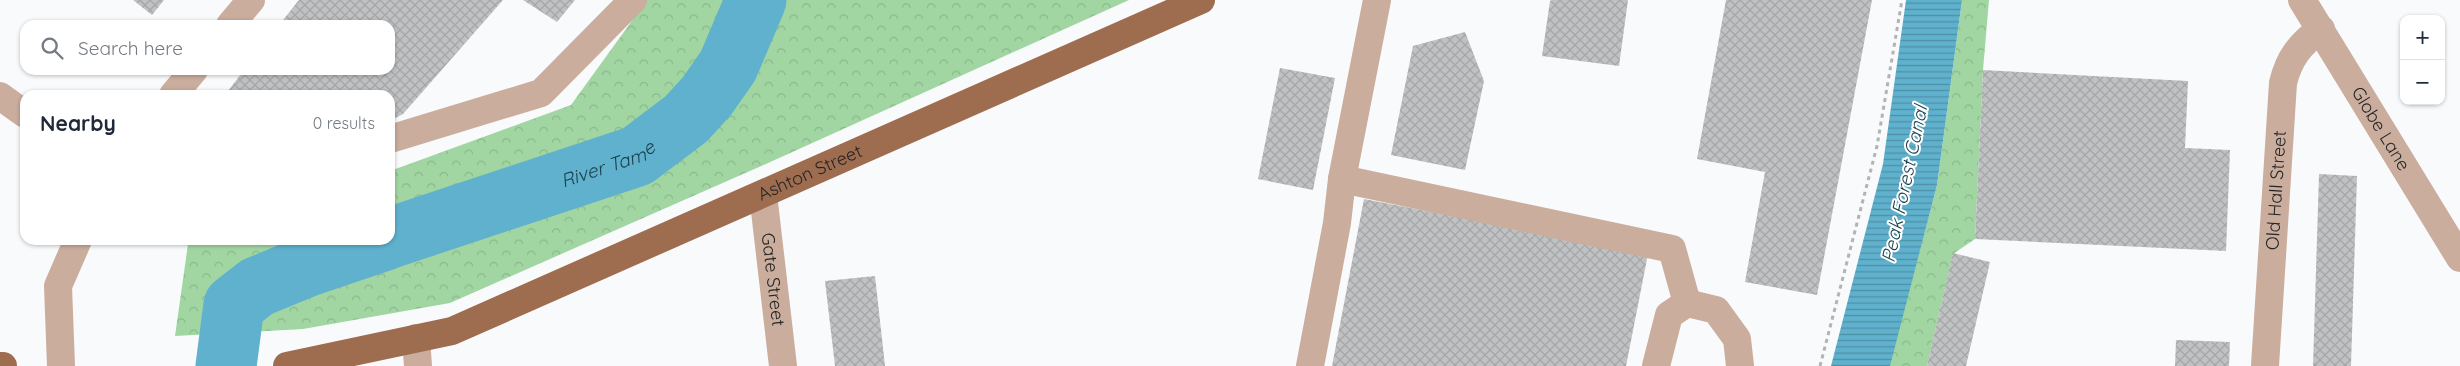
<!DOCTYPE html>
<html lang="en">
<head>
<meta charset="utf-8">
<style>
	:root { --surface:#fff; --page:#f2f2f3; --text:#1f2937; --muted:#747a83; --line:#e0e1e3 }
	body { margin:0; font-family:Quicksand,sans-serif; background:var(--page); color:var(--text) }
	.controls { position:absolute; right:15px; top:15px; display:grid; overflow:hidden; border-radius:10px; box-shadow:0 1px 4px #0004 }
	.controls button { width:45px; height:45px; display:grid; place-items:center; padding:0; border:0; border-bottom:1px solid var(--line); background:var(--surface); color:var(--text); font:25px sans-serif }
	.list { margin:0; padding:0; list-style:none }
	h2 { display:flex; justify-content:space-between; align-items:center; height:65px; margin:0; padding:0 20px; font-size:21px }
	h2 small { font-size:16px; font-weight:400; color:var(--muted) }
	.icon { flex:none; width:28px; height:28px; fill:none; stroke:currentColor; stroke-width:2; stroke-linecap:round; stroke-linejoin:round }
	.map { position:relative; flex:none; width:2460px; height:366px; overflow:hidden }
	.search { position:absolute; background:var(--surface); box-shadow:0 1px 4px #0004; left:20px; top:20px; width:375px; height:55px; display:flex; align-items:center; gap:12px; box-sizing:border-box; padding:0 18px; border-radius:15px; color:var(--muted); font-size:19px }
	.panel { position:absolute; background:var(--surface); box-shadow:0 1px 4px #0004; left:20px; top:90px; width:375px; height:155px; border-radius:15px }
	.map>svg:first-child { display:block }
</style>
</head>
<body>
<div class="map">
<svg width="2460" height="366" viewBox="0 0 2460 366">
	<defs>
		<pattern id="forest-crowns" width="20" height="18" patternUnits="userSpaceOnUse" patternTransform="scale(1.25)"><rect width="20" height="18" fill="#a1d6a2"/><path d="M2 6a3 3 0 1 1 6 0M12 15a3 3 0 1 1 6 0" fill="none" stroke="#8ab88b"/></pattern>
		<pattern id="water-rules" width="6" height="5" patternUnits="userSpaceOnUse" patternTransform="scale(1.25)"><rect width="6" height="5" fill="#5fb1cd"/><path d="M0 2.5h6" fill="none" stroke="#4e90a6"/></pattern>
		<pattern id="building-cross-hatch" width="8" height="8" patternUnits="userSpaceOnUse" patternTransform="scale(1.25)"><rect width="8" height="8" fill="#bfc1c2"/><path d="M0 0l8 8M0 8l8-8" fill="none" stroke="#a4a6a7"/></pattern>
	</defs>
	<rect width="100%" height="100%" fill="#f9fafc"/>
	<g fill="url(#forest-crowns)">
		<polygon points="647,0 1129,0 759,167 450,303 303,329 175,336 188,244 200,240 390,240 390,171 571,105"/>
		<polygon points="1962,0 1989,0 1983,70 1975,239 1953,254 1927,366 1889,366 1937,185"/>
	</g>
	<polygon fill="url(#water-rules)" points="1906,0 1962,0 1937,185 1890,366 1831,366 1883,164"/>
	<g fill="none" stroke-linecap="round" stroke-linejoin="round">
		<g stroke="#5fb1cd" stroke-width="61">
			<path id="s1" d="M390 238 637 156 686 119 707 96 728 66 756 0"/>
			<polyline points="226,366 234,305 257,287 308,266 385,240"/>
		</g>
	</g>
	<g fill="url(#building-cross-hatch)">
		<polygon points="133,0 164,0 152,15"/>
		<polygon points="299,0 503,0 403,114 390,121 390,95 225,95 244,70 390,70 390,25 279,25"/>
		<polygon points="523,0 575,0 557,22"/>
		<polygon points="1552,0 1628,0 1619,66 1542,56 1550,1"/>
		<polygon points="1726,0 1872,0 1817,295 1745,282 1765,172 1697,159"/>
		<polygon points="1465,32 1484,81 1465,170 1391,155 1413,46"/>
		<polygon points="1280,68 1335,78 1313,190 1258,179"/>
		<polygon points="1983,70 2188,81 2185,148 2230,150 2226,251 1975,239"/>
		<polygon points="2319,174 2357,176 2351,366 2313,366"/>
		<polygon points="1364,199 1648,254 1626,366 1332,366"/>
		<polygon points="1953,253 1990,262 1966,366 1927,366"/>
		<polygon points="875,276 885,366 835,366 825,281"/>
		<polygon points="2176,340 2230,342 2229,366 2175,366"/>
	</g>
	<g fill="none" stroke-linecap="round" stroke-linejoin="round">
		<polyline stroke="#b2b3b4" stroke-width="3" stroke-dasharray="4 4" stroke-linecap="butt" points="1820,366 1877,146 1902,0"/>
		<g stroke="#caad9d" stroke-width="28">
			<path id="s2" d="M2302 0 2460 258"/>
			<polyline points="230,25 251,0"/>
			<polyline points="173,95 194,70"/>
			<polyline points="0,96 25,114"/>
			<polyline points="390,139 541,93 633,0"/>
			<polyline points="1342,179 1672,249 1687,303"/>
			<path id="s3" d="M763 194 783 366"/>
			<polyline points="416,338 418,366"/>
			<polyline points="61,366 58,286 78,240"/>
			<polyline points="1310,366 1337,223 1342,179 1377,0"/>
			<polyline points="1656,366 1669,315 1687,303 1716,310 1737,339 1740,366"/>
			<path id="s4" d="M2265 366 2283 83C2289 58 2300 44 2321 29"/>
		</g>
		<g stroke="#9e6c4f" stroke-width="28">
			<polyline points="0,366 3,366"/>
			<path id="s5" d="M287 366 452 331 1201 0"/>
		</g>
	</g>
	<g text-anchor="middle" stroke-width="4" stroke-linejoin="round" paint-order="stroke">
		<g font-size="18" fill="#252526" stroke="#fff">
			<text dy="6" stroke="none"><textPath href="#s2" startOffset="151">Globe Lane</textPath></text>
			<text dy="6" stroke="none"><textPath href="#s5" startOffset="560">Ashton Street</textPath></text>
			<text dy="6" stroke="none"><textPath href="#s4" startOffset="176">Old Hall Street</textPath></text>
			<text dy="6" stroke="none"><textPath href="#s3" startOffset="86">Gate Street</textPath></text>
		</g>
		<g font-size="19" font-style="italic" fill="#193f4b" stroke="#fff">
			<text dy="7" stroke="none"><textPath href="#s1" startOffset="230">River Tame</textPath></text>
			<text transform="translate(1904 184) rotate(-78)" y="7">Peak Forest Canal</text>
		</g>
	</g>
</svg>
<div class="controls">
<button>+</button>
<button>−</button>
</div>
<div class="search"><svg class="icon" aria-label="search" viewBox="0 0 24 24"><circle cx="10" cy="10" r="6"/><path d="M15 15l6 6"/></svg>Search here</div>
<section class="panel">
<h2>Nearby<small>0 results</small></h2>
<ul class="list">
</ul>
</section>
</div>
</body>
</html>
